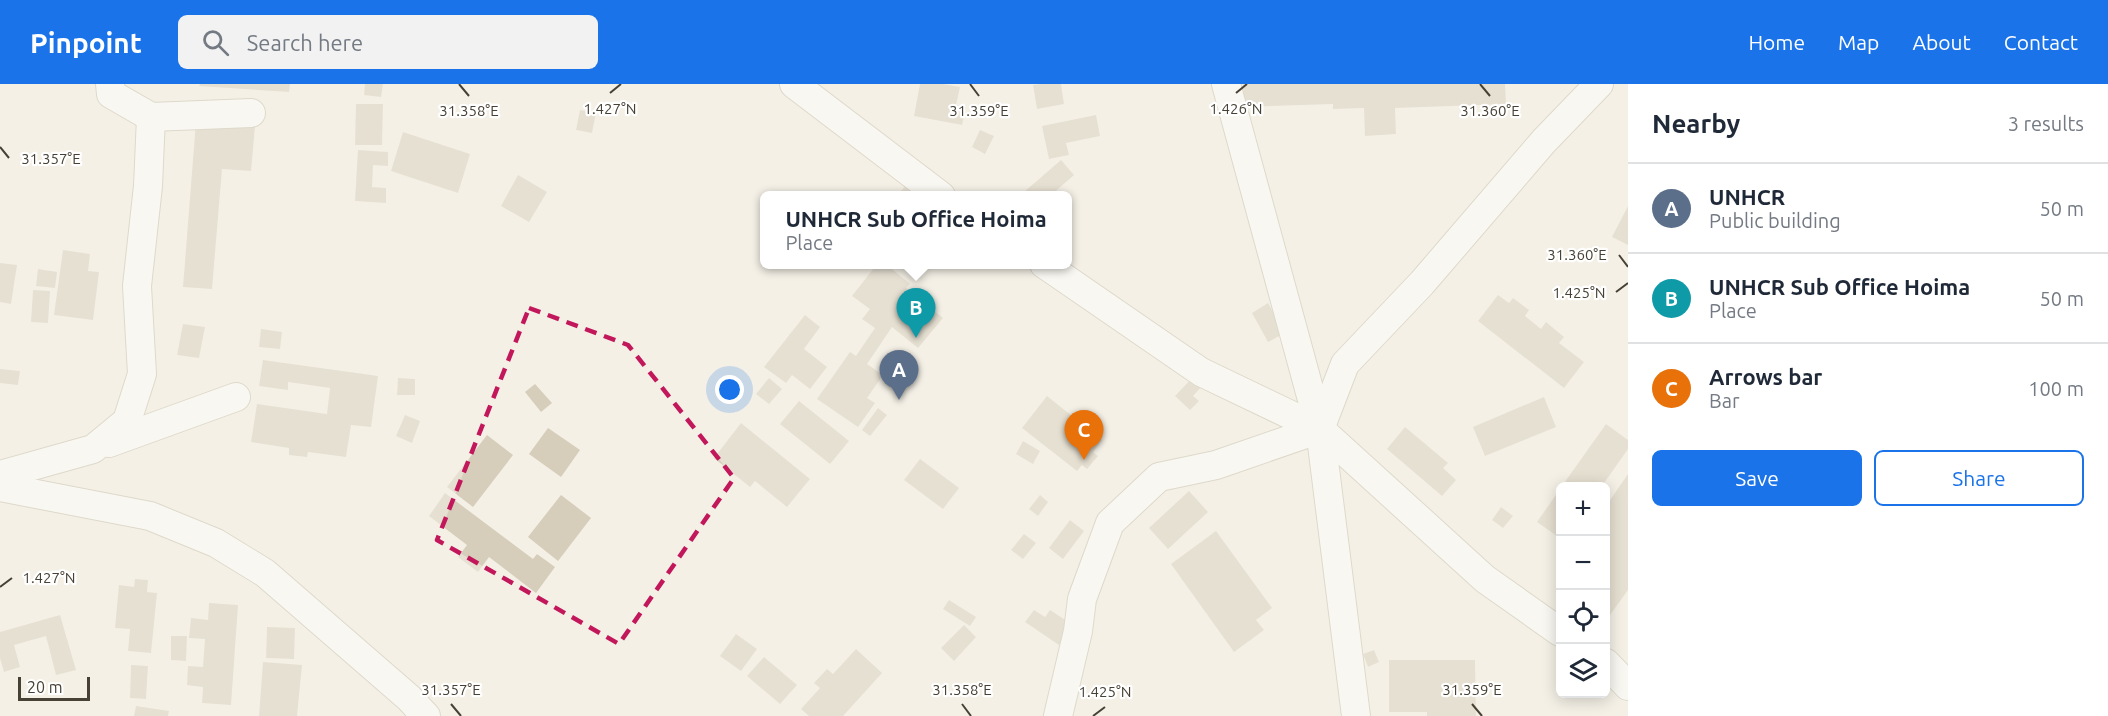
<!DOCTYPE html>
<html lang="en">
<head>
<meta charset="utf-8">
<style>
	:root { --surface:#fff; --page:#f2f2f3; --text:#1f2937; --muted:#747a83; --line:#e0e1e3; --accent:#1a73e8 }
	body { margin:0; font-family:Ubuntu,sans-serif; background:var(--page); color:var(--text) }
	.controls { position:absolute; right:18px; bottom:18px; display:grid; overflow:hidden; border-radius:9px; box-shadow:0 3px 15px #0003 }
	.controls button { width:54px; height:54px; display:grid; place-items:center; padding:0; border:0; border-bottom:2px solid var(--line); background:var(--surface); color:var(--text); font:30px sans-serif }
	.scale { position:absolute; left:18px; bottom:15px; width:72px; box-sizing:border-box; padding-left:6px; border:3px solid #474135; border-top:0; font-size:16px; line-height:21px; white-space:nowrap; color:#474135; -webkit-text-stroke:4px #fff; paint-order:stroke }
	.you { position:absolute; left:730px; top:306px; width:21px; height:21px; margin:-15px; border:4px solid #fff; border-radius:50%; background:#1a73e8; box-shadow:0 0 0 9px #1a73e833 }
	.badge { display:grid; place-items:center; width:39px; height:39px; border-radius:50%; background:var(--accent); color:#fff; font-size:20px; font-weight:700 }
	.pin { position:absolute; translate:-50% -50px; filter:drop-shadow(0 2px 3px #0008) }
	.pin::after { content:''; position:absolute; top:32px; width:21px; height:18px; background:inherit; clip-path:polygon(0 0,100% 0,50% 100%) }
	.popup { position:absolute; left:760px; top:107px; width:312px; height:78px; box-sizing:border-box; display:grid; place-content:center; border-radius:9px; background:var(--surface); filter:drop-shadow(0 2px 4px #0005); font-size:20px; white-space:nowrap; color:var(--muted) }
	.popup b { font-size:22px; color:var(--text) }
	.popup::after { content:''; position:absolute; left:50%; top:100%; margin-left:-12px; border:12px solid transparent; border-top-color:var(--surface) }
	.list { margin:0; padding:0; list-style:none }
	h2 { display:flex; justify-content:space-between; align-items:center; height:78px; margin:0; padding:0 24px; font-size:26px }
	h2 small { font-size:20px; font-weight:400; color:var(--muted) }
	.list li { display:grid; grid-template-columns:39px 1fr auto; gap:18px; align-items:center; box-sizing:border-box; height:90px; padding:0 24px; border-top:2px solid var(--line) }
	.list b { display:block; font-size:22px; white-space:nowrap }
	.list p { margin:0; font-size:20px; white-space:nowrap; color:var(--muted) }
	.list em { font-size:20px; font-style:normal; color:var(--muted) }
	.actions { display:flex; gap:12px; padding:18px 24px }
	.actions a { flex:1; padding:14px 0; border:2px solid var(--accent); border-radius:9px; text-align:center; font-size:21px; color:var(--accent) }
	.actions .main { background:var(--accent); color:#fff }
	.icon { flex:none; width:33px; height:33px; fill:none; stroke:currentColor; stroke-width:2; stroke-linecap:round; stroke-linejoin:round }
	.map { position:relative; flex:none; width:1628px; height:632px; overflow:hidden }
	header { display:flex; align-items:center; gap:36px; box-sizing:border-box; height:84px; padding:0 30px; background:var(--accent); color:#fff }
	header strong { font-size:28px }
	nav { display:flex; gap:33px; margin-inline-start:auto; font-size:21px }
	.search { width:420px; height:54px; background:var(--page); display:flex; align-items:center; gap:15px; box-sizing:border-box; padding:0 21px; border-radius:9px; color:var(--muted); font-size:22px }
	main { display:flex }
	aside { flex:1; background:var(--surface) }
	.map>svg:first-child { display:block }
</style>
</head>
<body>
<header>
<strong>Pinpoint</strong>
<div class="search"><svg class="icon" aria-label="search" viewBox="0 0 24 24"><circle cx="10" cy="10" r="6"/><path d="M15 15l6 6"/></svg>Search here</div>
<nav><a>Home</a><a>Map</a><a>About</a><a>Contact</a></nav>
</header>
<main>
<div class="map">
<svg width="1628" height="632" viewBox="0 0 1628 632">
	<rect width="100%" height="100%" fill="#f4f0e6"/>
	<g fill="#d6cdbb">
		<polygon points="200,0 290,0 289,8 199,2"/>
		<polygon points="365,0 383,0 381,13 364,11"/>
		<polygon points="920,0 943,0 960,3 956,21 966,23 962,41 914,32"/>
		<polygon points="1041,0 1061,0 1064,20 1037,25 1033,1"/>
		<polygon points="1243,0 1505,0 1506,20 1395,24 1396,50 1365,52 1364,24 1333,25 1333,20 1244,23"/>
		<polygon points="356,20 383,20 382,61 355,61"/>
		<polygon points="580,26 596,29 592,49 576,46"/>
		<polygon points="1096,31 1100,52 1066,59 1069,71 1049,75 1042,42"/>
		<polygon points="196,37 255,42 251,87 222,85 212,205 183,203"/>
		<polygon points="980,46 994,52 985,70 972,63"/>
		<polygon points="403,48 470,70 458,109 391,87"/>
		<polygon points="358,66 388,68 388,82 373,81 372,103 386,104 386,119 355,117"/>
		<polygon points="1061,76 1074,91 1050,112 1027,112 1024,108"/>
		<polygon points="518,91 547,108 529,138 501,122"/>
		<polygon points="906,101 918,112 897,112"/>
		<polygon points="1628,122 1628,161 1612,153"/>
		<polygon points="63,166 90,170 88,187 99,188 93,236 54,231"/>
		<polygon points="0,179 17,181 11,220 0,218"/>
		<polygon points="877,180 886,180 910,200 906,204 943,234 918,264 892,243 867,280 883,291 867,314 875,319 858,343 817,315 850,268 856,272 875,244 862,235 870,225 852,212"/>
		<polygon points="38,185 57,188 55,204 36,202"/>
		<polygon points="33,206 50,207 48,239 31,238"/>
		<polygon points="1498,211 1509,219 1513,214 1529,226 1525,232 1541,245 1546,238 1564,253 1559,259 1584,278 1564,304 1478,237"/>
		<polygon points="1268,219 1285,249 1268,258 1252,229"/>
		<polygon points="805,231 820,243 804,265 827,283 810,305 792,291 786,299 764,283"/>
		<polygon points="183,240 205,243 199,274 177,271"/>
		<polygon points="261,245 282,248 280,265 259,263"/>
		<polygon points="263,276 378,292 371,343 351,341 346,373 308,368 307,373 289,371 289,364 251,358 257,320 327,330 330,304 288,298 288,306 259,302"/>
		<polygon points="0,285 20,287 18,301 0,299"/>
		<polygon points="892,287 906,296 899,308 884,299"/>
		<polygon points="1197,289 1206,298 1193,312 1199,317 1190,326 1175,312"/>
		<polygon points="398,294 415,295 415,311 397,311"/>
		<polygon points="769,294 782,305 769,320 756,310"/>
		<polygon points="535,300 552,319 541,328 525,308"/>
		<polygon points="1047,312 1102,356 1093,368 1098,372 1087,385 1082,381 1077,387 1022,344"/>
		<polygon points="1544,313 1556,343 1485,372 1473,343"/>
		<polygon points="799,317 849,357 830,380 780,340"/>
		<polygon points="878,324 887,331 870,352 862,346"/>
		<polygon points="405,331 420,337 412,359 396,352"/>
		<polygon points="741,339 810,395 787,423 755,397 750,403 714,374"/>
		<polygon points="1606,340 1628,356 1628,365 1602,402 1562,402"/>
		<polygon points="1405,343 1448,379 1443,384 1456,396 1442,412 1387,365"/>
		<polygon points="548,344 580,366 561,393 529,370"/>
		<polygon points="487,351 513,371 473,423 447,403"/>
		<polygon points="1023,357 1040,367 1033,380 1016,370"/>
		<polygon points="920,375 959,404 943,425 904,396"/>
		<polygon points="1628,390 1628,506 1610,531 1606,527 1606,422"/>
		<polygon points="1560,405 1560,469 1557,461 1557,452 1537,438"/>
		<polygon points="1189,407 1208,428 1168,465 1149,444"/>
		<polygon points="445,409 533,475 537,470 555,483 536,509 489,473 478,488 458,473 467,461 429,432"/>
		<polygon points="561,411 591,434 558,477 528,453"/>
		<polygon points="1040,411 1048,418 1038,432 1029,425"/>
		<polygon points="1501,423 1513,432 1503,444 1492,436"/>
		<polygon points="1070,436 1084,447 1063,475 1049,464"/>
		<polygon points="1216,447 1272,524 1256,536 1264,546 1234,568 1171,480"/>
		<polygon points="1024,450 1036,459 1023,475 1011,466"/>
		<polygon points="135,495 148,496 147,508 157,509 151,569 128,567 130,545 115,544 119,501 134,503"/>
		<polygon points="949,516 976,533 970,542 943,525"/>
		<polygon points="209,519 238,521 231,621 202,619 203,603 187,601 188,582 203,583 205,555 189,554 191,534 208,536"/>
		<polygon points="1034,526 1045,533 1050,526 1073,541 1059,561 1025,538"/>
		<polygon points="60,531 76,586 56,591 46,552 14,561 20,583 4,588 0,574 0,548"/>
		<polygon points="964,541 976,553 954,577 941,564"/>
		<polygon points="267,543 295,544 294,575 266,574"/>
		<polygon points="736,550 757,565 741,587 720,572"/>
		<polygon points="171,552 187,552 186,577 171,576"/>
		<polygon points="856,565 882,589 843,632 809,632 801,625 820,604 814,599 827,585 833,590"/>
		<polygon points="1374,566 1379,578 1368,583 1363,570"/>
		<polygon points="764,573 797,601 780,620 747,592"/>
		<polygon points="1389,576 1475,576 1476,632 1427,632 1427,628 1389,628"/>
		<polygon points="263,578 302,581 297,632 259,632"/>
		<polygon points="131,581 148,582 146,615 130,614"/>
		<polygon points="136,622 169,627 168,632 134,632"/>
	</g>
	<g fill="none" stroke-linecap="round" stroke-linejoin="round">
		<g stroke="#c2bcab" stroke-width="30">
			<g id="minor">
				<polyline points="110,0 111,10 151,33 251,29"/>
				<polyline points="794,0 941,112"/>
				<polyline points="1226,0 1320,345 1356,632"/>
				<polyline points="1044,180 1201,288 1320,345 1485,495 1560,548"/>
				<polyline points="109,359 236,313"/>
				<polyline points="0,391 93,365 127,337 142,290 137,202 148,102 151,33"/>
				<polyline points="0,403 150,432 216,459 265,489 409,614 426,632"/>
				<polyline points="1606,579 1628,602"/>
				<polyline points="1058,632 1078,547 1082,515 1110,439 1159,393 1216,381 1320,345 1345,280 1422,199 1544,57 1599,0"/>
			</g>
		</g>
		<use href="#minor" stroke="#fff" stroke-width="28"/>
	</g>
	<path d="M0 0H1628V632H0ZM529 224 628 261 734 394 619 560 437 456Z" fill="#f4f0e6" fill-opacity=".55" fill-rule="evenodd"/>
	<path fill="none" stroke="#c2185b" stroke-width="4.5" stroke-dasharray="12 8" stroke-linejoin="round" d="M529 224 628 261 734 394 619 560 437 456Z"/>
	<path fill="none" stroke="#474135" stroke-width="2" d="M459 0 469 12M970 0 979 12M1480 0 1490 12M610 9 621 0M1236 9 1247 0M0 63 9 74M1619 171 1628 183M1616 208 1628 199M0 503 12 494M451 620 461 632M962 620 971 632M1472 620 1482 632M1093 632 1105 623"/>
	<g font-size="15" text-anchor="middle" fill="#474135" stroke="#fff" stroke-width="4.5" stroke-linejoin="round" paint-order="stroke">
		<text x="610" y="30">1.427°N</text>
		<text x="1236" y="30">1.426°N</text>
		<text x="469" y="32">31.358°E</text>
		<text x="979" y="32">31.359°E</text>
		<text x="1490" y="32">31.360°E</text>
		<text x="51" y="80">31.357°E</text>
		<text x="1577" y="176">31.360°E</text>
		<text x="1579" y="214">1.425°N</text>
		<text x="49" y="499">1.427°N</text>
		<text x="451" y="611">31.357°E</text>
		<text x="962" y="611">31.358°E</text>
		<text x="1472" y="611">31.359°E</text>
		<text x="1105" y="613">1.425°N</text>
	</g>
</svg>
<div class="controls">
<button>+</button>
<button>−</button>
<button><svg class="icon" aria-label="locate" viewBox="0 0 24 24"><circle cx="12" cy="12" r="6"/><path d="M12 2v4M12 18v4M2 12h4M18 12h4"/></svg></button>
<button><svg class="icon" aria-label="layers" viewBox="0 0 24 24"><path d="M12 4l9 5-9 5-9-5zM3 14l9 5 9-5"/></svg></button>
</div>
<div class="scale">20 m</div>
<div class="you"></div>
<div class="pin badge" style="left:899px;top:316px;background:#5c6f8a">A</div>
<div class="pin badge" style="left:916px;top:254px;background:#0f9aa8">B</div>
<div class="popup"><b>UNHCR Sub Office Hoima</b>Place</div>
<div class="pin badge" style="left:1084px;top:376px;background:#e8710a">C</div>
</div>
<aside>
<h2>Nearby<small>3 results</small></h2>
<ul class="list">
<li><span class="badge" style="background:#5c6f8a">A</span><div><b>UNHCR</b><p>Public building</p></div><em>50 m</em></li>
<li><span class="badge" style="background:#0f9aa8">B</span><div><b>UNHCR Sub Office Hoima</b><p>Place</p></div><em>50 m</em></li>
<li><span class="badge" style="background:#e8710a">C</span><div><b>Arrows bar</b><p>Bar</p></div><em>100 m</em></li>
</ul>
<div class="actions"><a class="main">Save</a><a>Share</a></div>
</aside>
</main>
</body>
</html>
